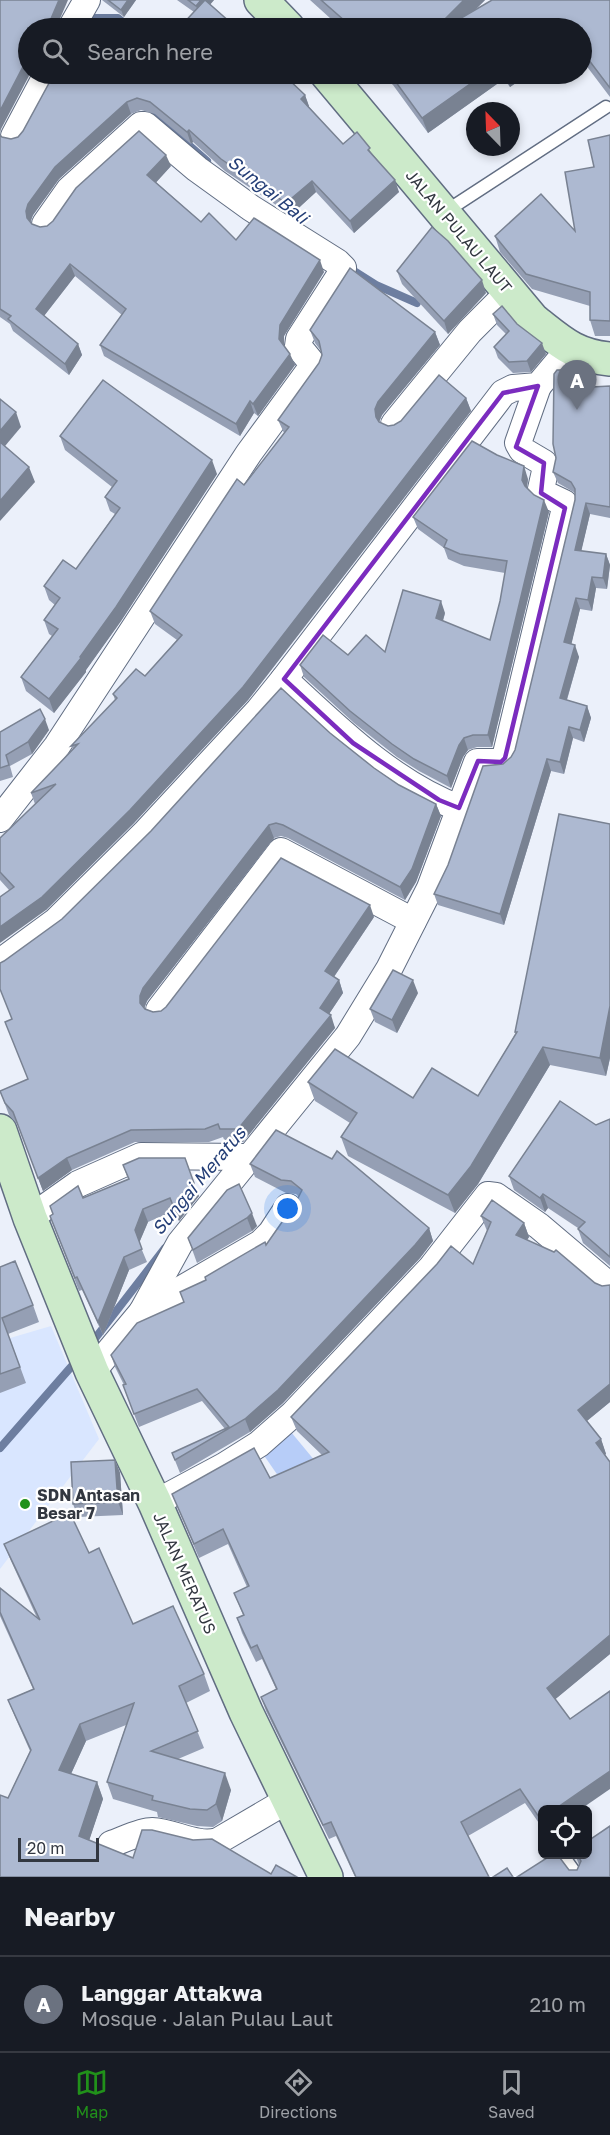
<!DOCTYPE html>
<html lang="en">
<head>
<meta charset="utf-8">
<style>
	:root { --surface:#171b24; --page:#20242c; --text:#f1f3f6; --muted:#9ea1a6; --line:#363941; --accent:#21911a }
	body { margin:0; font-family:"Golos Text",sans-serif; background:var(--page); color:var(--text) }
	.controls { position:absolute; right:18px; bottom:18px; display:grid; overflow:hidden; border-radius:9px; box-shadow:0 3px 9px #0003 }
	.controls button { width:54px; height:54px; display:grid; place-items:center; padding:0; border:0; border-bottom:2px solid var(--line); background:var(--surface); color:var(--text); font:30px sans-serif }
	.compass { position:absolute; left:466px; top:102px; width:54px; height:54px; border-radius:50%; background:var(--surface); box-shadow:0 3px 9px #0003; rotate:337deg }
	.scale { position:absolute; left:18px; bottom:15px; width:81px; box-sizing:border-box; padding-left:6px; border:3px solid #323740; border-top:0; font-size:16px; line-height:21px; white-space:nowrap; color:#323740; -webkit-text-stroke:4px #fff; paint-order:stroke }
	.you { position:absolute; left:288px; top:1209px; width:21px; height:21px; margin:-15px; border:4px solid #fff; border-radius:50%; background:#1a73e8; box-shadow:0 0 0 9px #1a73e833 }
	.badge { display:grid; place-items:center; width:39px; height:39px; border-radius:50%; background:var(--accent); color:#fff; font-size:20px; font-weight:700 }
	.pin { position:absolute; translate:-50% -50px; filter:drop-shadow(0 2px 3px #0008) }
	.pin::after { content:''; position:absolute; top:32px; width:21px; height:18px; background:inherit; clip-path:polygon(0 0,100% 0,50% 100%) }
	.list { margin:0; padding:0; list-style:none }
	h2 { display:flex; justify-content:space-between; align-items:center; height:78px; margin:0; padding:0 24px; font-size:26px }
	h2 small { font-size:20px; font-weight:400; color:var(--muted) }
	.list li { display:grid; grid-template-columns:39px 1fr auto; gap:18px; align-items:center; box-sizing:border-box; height:96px; padding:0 24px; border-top:2px solid var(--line) }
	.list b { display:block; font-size:22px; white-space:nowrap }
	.list p { margin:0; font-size:20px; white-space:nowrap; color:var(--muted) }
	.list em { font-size:20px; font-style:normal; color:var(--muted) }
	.icon { flex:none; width:33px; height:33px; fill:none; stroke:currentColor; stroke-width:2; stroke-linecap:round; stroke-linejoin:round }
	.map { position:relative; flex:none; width:610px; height:1877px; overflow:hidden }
	.search { position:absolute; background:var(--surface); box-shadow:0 3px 9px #0003; left:18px; right:18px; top:18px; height:66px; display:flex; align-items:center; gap:15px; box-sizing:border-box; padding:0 21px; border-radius:33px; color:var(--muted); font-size:22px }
	.sheet { height:174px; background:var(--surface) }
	nav { display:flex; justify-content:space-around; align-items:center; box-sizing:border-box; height:84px; border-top:2px solid var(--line); background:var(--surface); font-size:16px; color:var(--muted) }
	nav a { display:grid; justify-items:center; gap:3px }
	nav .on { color:var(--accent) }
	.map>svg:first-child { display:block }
</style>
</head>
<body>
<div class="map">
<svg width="610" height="1877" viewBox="0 0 610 1877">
	<rect width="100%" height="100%" fill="#ebf0fa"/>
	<polygon fill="#d9e6ff" points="51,1326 99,1439 0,1569 0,1341"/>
	<polygon fill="#b7cdf8" points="291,1432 320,1467 281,1480 263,1454"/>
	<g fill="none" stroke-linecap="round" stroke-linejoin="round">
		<g stroke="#6d7ea0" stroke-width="8">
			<polyline points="82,22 92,18 118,18 130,28"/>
			<polyline points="150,108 166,125 207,161"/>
			<polyline points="346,266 376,285 417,303"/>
			<polyline points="90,1345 165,1248"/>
			<polyline points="0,1448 78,1359"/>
		</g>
		<g stroke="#616d82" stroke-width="15">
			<g id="lane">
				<polyline points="445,212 606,107"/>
				<polyline points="563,1856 578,1877"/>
			</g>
		</g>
		<g stroke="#616d82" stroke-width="28">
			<g id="street">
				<polyline points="71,28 87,0"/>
				<polyline points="14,136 47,74"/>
				<polyline points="394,424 470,331 509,292"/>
				<path d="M284 679C336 727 392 783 459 808"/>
				<polyline points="0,819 57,746 249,453 312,367 312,363 298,346 299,339 342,272 343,268 337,262 251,208 197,169 145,125 141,125 69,190 45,224"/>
				<polyline points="0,962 56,921 145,833 259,710 284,679 503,393 513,388 538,386 569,349"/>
				<polyline points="159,1010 281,851 413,921"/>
				<polyline points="30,1218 78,1184 141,1156 244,1157 250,1159"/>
				<polyline points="142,1312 261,1243 271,1233 288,1207"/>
				<polyline points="92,1372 142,1312 180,1243 348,1036 389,969 430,888 477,762 501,762 505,758 565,508 564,503 545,494 541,489 546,467 544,463 522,450 518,443 538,386"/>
				<polyline points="155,1503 224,1466 259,1444 293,1414 431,1268 488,1195 496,1196 539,1226 610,1286"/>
				<path d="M111 1844C123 1840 140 1831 152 1831 175 1832 196 1847 218 1841L288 1800"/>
			</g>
		</g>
		<g stroke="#616d82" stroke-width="36">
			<g id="secondary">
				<polyline points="261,0 288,28"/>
				<path d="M327 74 533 320C560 341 574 356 610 359"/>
				<polyline points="0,1131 30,1218 92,1372 155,1503 246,1712 326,1877"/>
			</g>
		</g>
		<use href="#lane" stroke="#fff" stroke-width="12"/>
		<use href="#street" stroke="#fff" stroke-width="26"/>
		<use href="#secondary" stroke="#cceaca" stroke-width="33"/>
	</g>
	<g fill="#959fb4">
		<polygon points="102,0 136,0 124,17"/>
		<polygon points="177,0 214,0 210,4 231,23 233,28 179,28 194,12"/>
		<polygon points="310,0 485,0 475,10 610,0 610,97 582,60 582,28 341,28"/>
		<polygon points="54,74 280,81 305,95 309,107 343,144 373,156 399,192 354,233 316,192 291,215 225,171 193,142 191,144 155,114 141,110 131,114 59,179 33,215 30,222 32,224 40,227 47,226 171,166 156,182 201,222 236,240 324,272 284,336 284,345 295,365 258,416 254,413 240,436 104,356 100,345 122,315 75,276 44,316 78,344 82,355 69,375 13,331 10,324 0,317 0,135 2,137 11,139 18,137 23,131"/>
		<polygon points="381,74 529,74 510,87 504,79 428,133 393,85"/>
		<polygon points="610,135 610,336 595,336 590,320 590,306 532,289 500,252 495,236 575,231 594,167"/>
		<polygon points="397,271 486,293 448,334 402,284"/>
		<polygon points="493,314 517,324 546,354 531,372 513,373 498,358 494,347 506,334 497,325"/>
		<polygon points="310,330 435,332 440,345 382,415 379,422 388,426 394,425 466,398 471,411 248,700 134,823 46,910 9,890 0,880 0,838 35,804 31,793 73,749 71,746 115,700 113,694 145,676 177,640 155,624 150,611 284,433 278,420 319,363 322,355 321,351 315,343"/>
		<polygon points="610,386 610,518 590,514 581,551 606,554 610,565 607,589 596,588 592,611 580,609 571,644 579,657 567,700 587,706 591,718 584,742 573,738 564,774 551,771 504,925 438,905 434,894 503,764 511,757 515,750 575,500 575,493 558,483 553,472 592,387"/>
		<polygon points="60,436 217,474 121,621 86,670 86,672 54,713 26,691 21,677 52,636 49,634 44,620 55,605 49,600 44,586 76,569 115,514 110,511 105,497 112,487 65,450"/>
		<polygon points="528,479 527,488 549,512 492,747 477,747 468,750 463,757 451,788 419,771 397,757 354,723 304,677 300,665 348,655 385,652 445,613 443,621 490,640 500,601 505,573 464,566 448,559 444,548 418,529 413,517"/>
		<polygon points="49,730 32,754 10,766 13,777 0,781 0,732"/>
		<polygon points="330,733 374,768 399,785 436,804 441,816 416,882 405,900 288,838 281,836 274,838 147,1001 144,1008 153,1012 161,1011 374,917 334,977 339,980 343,993 329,1014 335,1028 243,1142 225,1142 223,1137 209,1142 135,1142 72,1170 43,1191 18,1125 9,1115 0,1091 28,1080 4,961"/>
		<polygon points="610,824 610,1058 606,1076 550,1065 478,1184 455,1213 348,1156 341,1137 350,1123 315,1101 308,1082 413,1098 478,1096 516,1033 515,1032"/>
		<polygon points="418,993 397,1033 375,1022 370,1009"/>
		<polygon points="610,1119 610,1266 583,1243 578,1229 578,1228 548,1208 545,1212 514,1190 509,1176 596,1125"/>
		<polygon points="250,1164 429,1228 433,1241 420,1258 283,1403 250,1432 180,1473 172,1453 225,1429 202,1401 139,1427 123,1385 124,1385 115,1367 111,1355 184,1302 180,1292 206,1280 266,1245 296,1202 299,1197 296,1194 286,1193 255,1177"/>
		<polygon points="123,1165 199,1196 179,1221 174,1211 148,1222 139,1243 147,1262 129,1270 103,1335 82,1290 79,1291 50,1216 83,1198 128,1179"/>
		<polygon points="227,1190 257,1226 252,1231 197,1263 188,1238"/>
		<polygon points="481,1216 524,1223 529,1237 527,1240 595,1283 602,1286 610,1285 610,1402 587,1421 601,1439 606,1454 605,1455 610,1462 610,1654 555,1699 543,1809 543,1829 525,1803 468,1836 489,1877 355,1877 336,1836 329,1839 266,1711 261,1697 276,1689 262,1659 256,1662 242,1633 237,1618 243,1615 234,1593 247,1587 228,1544 199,1558 172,1494 270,1478 322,1455 297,1431 291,1417 473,1264 487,1231"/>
		<polygon points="0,1267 33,1305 39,1322 8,1334 26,1383 0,1393"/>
		<polygon points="115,1460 120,1473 123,1515 78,1517 73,1504"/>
		<polygon points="4,1544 89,1553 133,1624 204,1674 210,1691 186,1703 204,1748 178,1759 231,1790 222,1821 213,1827 197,1826 158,1817 157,1812 113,1799 107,1782 126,1725 86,1741 71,1774 97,1782 103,1799 89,1840 133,1858 271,1874 0,1877 8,1798 30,1751 15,1717 8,1700 33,1689 0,1616 0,1588 37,1618 11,1561"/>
		<polygon points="575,1854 588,1854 610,1877 569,1870 577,1870 579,1865"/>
	</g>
	<g fill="#798292">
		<polygon points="59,0 68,0 56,28 47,28"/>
		<polygon points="128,0 136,0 124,17 121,10"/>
		<polygon points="201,0 214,0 200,17 196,6"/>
		<polygon points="464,0 485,0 457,28 436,28"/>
		<polygon points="231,23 233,28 227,28 227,27"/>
		<polygon points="28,57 28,74 30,74 1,129 0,133 0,111"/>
		<polygon points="484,74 502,74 504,79 428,133 422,118"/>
		<polygon points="505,74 529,74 510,87"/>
		<polygon points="305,95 309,106 305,111 301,99"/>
		<polygon points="127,102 131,114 59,179 33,215 30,223 27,218 26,211 28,204 55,167"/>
		<polygon points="189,130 193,142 191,144 187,132"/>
		<polygon points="166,155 171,166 152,187 147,175"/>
		<polygon points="395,180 399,192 354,233 350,221"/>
		<polygon points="312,181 316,192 291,215 286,203"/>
		<polygon points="320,260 324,272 284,336 284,350 279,339 280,325"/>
		<polygon points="70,264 75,276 40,321 36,309"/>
		<polygon points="482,280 486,293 448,334 444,321"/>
		<polygon points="435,332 440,345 382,415 379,422 376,417 375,409 378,402"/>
		<polygon points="542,343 546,354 531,372 527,361"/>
		<polygon points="78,344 82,355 69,375 65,364"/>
		<polygon points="290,354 295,365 258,416 253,404"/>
		<polygon points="466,398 471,411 248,700 134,823 46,910 0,943 0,927"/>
		<polygon points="250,401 254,413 240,436 236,424"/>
		<polygon points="16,412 21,427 0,452 0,431"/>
		<polygon points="212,460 217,474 121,621 86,670 86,672 54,713 49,699 80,657"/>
		<polygon points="524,466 528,479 526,492 522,480"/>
		<polygon points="29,467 35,482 0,521 0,501"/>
		<polygon points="544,500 549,512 492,747 488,735"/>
		<polygon points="586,503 590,514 579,561 575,550"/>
		<polygon points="606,554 610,565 607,589 603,578"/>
		<polygon points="592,577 596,588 592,611 588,600"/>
		<polygon points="576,598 580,609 569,654 564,642"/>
		<polygon points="441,601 445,613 440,630 436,618"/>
		<polygon points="575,645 579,657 564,709 560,698"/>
		<polygon points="587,706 591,718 584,742 580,730"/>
		<polygon points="45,719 49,730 32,754 28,742"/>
		<polygon points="569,727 573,738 564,774 560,762"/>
		<polygon points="464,738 468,750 463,757 451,788 447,776 459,745"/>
		<polygon points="547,759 551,771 504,925 500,914"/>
		<polygon points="436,804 441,816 416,882 405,900 400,887"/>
		<polygon points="269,825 274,838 147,1001 144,1009 140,1003 140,996 143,988"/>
		<polygon points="370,905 374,917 329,984 325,971"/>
		<polygon points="339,980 343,993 325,1020 320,1008"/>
		<polygon points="413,980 418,993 397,1033 392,1020"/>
		<polygon points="610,1006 610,1058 606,1076 600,1058"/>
		<polygon points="331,1015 335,1028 243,1142 238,1129"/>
		<polygon points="543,1047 550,1065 478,1184 455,1213 448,1195"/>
		<polygon points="67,1158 72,1170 43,1191 38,1178"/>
		<polygon points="194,1183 199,1196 179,1221 174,1208"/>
		<polygon points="543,1194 548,1208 545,1212 540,1198"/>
		<polygon points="143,1209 148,1222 139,1243 135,1230"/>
		<polygon points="252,1213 257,1226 252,1231 247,1218"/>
		<polygon points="524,1223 529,1237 521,1249 516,1235"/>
		<polygon points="429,1228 433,1241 420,1258 283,1403 250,1432 245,1419"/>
		<polygon points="124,1257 129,1270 103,1335 98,1322"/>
		<polygon points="610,1384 610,1402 583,1424 578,1410"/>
		<polygon points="601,1439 606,1454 601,1457 596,1443"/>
		<polygon points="115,1460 120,1473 123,1515 118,1502"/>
		<polygon points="610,1635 610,1654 552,1702 547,1688"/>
		<polygon points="80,1724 86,1741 65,1787 59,1770"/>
		<polygon points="610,1771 610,1789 581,1809 555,1809"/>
		<polygon points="225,1773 231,1790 222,1821 216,1804"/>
		<polygon points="97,1782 103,1799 85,1853 79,1836"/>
	</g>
	<g fill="#adb9d1" stroke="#798292" stroke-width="1.5">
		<polygon points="0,0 59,0 47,28 28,28 28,57 0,111"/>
		<polygon points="108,0 128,0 121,10"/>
		<polygon points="188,0 201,0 196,6"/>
		<polygon points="205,0 231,23 227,27 228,28 179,28"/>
		<polygon points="321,0 464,0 436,28 353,28"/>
		<polygon points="492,0 610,0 610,88 582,51 582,28 444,28"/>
		<polygon points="54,74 273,74 280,81 285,76 305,95 301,99 343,144 357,132 370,148 368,150 395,180 350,221 312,181 286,203 221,159 189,130 187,132 150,102 137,98 127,102 55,167 28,204 26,211 27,218 32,224 40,227 47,226 53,221 76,188 139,131 166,155 147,175 201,222 209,213 236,240 254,218 320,260 280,325 279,339 290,354 253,404 250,401 236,424 100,345 126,309 70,264 36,309 78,344 65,364 8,319 11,316 0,309 0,135 2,137 11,139 18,137 23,131"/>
		<polygon points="390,74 484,74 422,118"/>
		<polygon points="610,135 610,321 590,320 590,292 526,274 495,236 541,194 575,231 565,172 594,167 588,140"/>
		<polygon points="432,227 448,241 482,280 444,321 397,271"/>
		<polygon points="350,268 435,332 378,402 375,409 376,417 379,422 388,426 394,425 401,421 439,375 466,398 243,687 130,810 42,897 0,927 0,897 14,887 0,872 0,838 56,784 31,793 78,744 71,746 117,698 113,694 136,669 145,676 182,635 150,611 237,479 244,485 289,427 278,420 319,363 322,355 319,341 310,330"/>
		<polygon points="502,306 517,324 542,343 527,361 509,362 494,347 509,331 493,314"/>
		<polygon points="557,370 577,370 592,387 610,386 610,507 586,503 575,550 606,554 603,578 592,577 588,600 576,598 564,642 575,645 560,698 587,706 580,730 569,727 560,762 547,759 500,914 434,894 448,865 483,766 503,764 511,757 515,750 575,500 575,489 571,482 553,472 556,458 553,444 554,374"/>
		<polygon points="103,380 212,460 116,607 80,657 81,658 49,699 21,677 58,629 44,620 60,598 44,586 63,560 76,569 120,508 105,497 117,481 60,436"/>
		<polygon points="0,399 16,412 0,431"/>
		<polygon points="472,441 497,455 524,466 522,480 525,486 534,495 544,500 488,735 473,735 464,738 459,745 447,776 414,759 392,744 350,711 300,665 323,635 348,655 366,635 385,652 403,590 441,601 436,618 490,640 500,601 507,561 460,554 444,547 447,540 413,517"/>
		<polygon points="0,442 29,467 0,501"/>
		<polygon points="281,688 330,733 374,768 399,785 436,804 412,869 400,887 283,825 276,823 269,825 143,988 140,996 140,1003 145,1009 153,1012 161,1011 166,1007 281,858 370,905 325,971 339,980 320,1008 331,1015 238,1129 220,1129 218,1124 205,1129 131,1130 67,1158 38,1178 13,1112 5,1103 0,1091 28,1079 5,1022 12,1019 0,989 0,963 4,961 62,919 151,831"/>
		<polygon points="40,709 45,719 28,742 6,755 9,765 0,768 0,732"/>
		<polygon points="559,814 610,824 610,1006 600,1058 543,1047 471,1166 448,1195 341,1137 357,1113 308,1082 335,1049 413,1098 432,1068 478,1096 517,1032 515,1032"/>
		<polygon points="393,970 413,980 392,1020 370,1009"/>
		<polygon points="560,1101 596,1125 610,1119 610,1257 578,1229 585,1222 543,1194 540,1198 509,1176"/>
		<polygon points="276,1130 332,1159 337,1151 429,1228 415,1245 278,1390 245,1419 175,1460 172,1453 229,1427 197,1389 134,1414 123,1385 126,1384 111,1355 137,1323 184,1302 180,1292 206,1280 205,1277 265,1242 266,1245 296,1202 302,1190 291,1181 281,1180 250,1164"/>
		<polygon points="139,1158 185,1158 194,1183 174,1208 170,1198 143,1209 135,1230 142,1249 124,1257 98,1322 77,1277 75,1278 50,1216 53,1214 50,1206 78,1186 83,1198 129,1179 123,1165"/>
		<polygon points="239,1184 252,1213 247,1218 193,1250 188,1238 227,1190"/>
		<polygon points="492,1200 524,1223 516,1235 554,1252 556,1250 595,1283 602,1286 610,1285 610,1384 578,1410 601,1439 596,1443 610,1462 610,1635 547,1688 570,1719 610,1691 610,1771 555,1809 543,1809 543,1818 541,1820 520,1789 461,1822 489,1877 356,1877 331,1822 323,1825 261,1697 277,1689 257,1645 251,1648 237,1618 244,1615 234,1593 249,1586 223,1529 194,1544 172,1494 254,1448 270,1478 329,1452 291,1417 437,1264 451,1246 473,1264 491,1222 481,1216"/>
		<polygon points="15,1261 33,1305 2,1318 20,1367 0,1374 0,1267"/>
		<polygon points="115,1460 118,1502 73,1504 71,1462"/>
		<polygon points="70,1513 89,1553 99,1548 133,1624 173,1606 204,1674 179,1686 198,1731 151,1751 225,1773 216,1804 207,1810 190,1809 152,1800 153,1796 107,1782 134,1703 80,1724 59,1770 97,1782 79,1836 133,1858 142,1830 152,1830 193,1840 212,1839 271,1874 276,1865 297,1877 0,1877 0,1795 8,1798 31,1750 8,1700 34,1689 0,1612 0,1588 40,1620 4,1544"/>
		<polygon points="610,1826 610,1877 517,1877 553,1854 557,1854 569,1870 577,1870 581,1861 577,1854 588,1854 588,1841"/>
		<polygon points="507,1868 513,1877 493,1877"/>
	</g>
	<path fill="none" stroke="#7b2cbf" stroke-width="4.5" stroke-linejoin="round" d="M538 386 516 447 544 463 541 493 565 508 505 758 501 762 478 761 459 808 439 800 353 743 284 679 503 393Z"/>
	<circle fill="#21911a" stroke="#fff" stroke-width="2" cx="25" cy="1504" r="6"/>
	<g text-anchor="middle" stroke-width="4.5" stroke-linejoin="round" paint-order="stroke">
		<g font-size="16" fill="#323740" stroke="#fff">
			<text transform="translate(459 231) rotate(50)" y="6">JALAN PULAU LAUT</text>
			<text transform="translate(185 1573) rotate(66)" y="6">JALAN MERATUS</text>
		</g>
		<g font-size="16" font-weight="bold" fill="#323740" stroke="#fff" text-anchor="start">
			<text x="37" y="1501">SDN Antasan<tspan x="37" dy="18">Besar 7</tspan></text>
		</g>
		<g font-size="18" font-style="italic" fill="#253f77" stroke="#fff">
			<text transform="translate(268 190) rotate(39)" y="6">Sungai Bali</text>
			<text transform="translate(199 1181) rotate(-50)" y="6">Sungai Meratus</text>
		</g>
	</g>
</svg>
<div class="controls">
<button><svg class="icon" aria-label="locate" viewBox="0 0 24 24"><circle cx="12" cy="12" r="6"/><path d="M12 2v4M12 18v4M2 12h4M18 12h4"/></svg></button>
</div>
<svg class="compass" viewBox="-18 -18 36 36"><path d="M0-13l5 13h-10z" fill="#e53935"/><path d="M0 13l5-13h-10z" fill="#9ea1a6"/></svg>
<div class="scale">20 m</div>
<div class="you"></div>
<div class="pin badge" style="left:577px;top:410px;background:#6b7280">A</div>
<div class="search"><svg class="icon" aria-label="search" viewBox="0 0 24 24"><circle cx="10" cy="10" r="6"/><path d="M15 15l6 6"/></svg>Search here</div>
</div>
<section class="sheet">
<h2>Nearby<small></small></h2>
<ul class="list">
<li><span class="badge" style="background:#6b7280">A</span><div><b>Langgar Attakwa</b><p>Mosque · Jalan Pulau Laut</p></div><em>210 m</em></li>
</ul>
</section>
<nav>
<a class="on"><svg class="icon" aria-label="map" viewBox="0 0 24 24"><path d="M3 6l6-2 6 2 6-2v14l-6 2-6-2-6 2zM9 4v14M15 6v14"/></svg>Map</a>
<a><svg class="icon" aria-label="directions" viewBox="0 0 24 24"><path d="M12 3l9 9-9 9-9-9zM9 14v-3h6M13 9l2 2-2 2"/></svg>Directions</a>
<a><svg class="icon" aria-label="saved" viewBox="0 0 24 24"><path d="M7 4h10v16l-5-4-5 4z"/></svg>Saved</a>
</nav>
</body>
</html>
